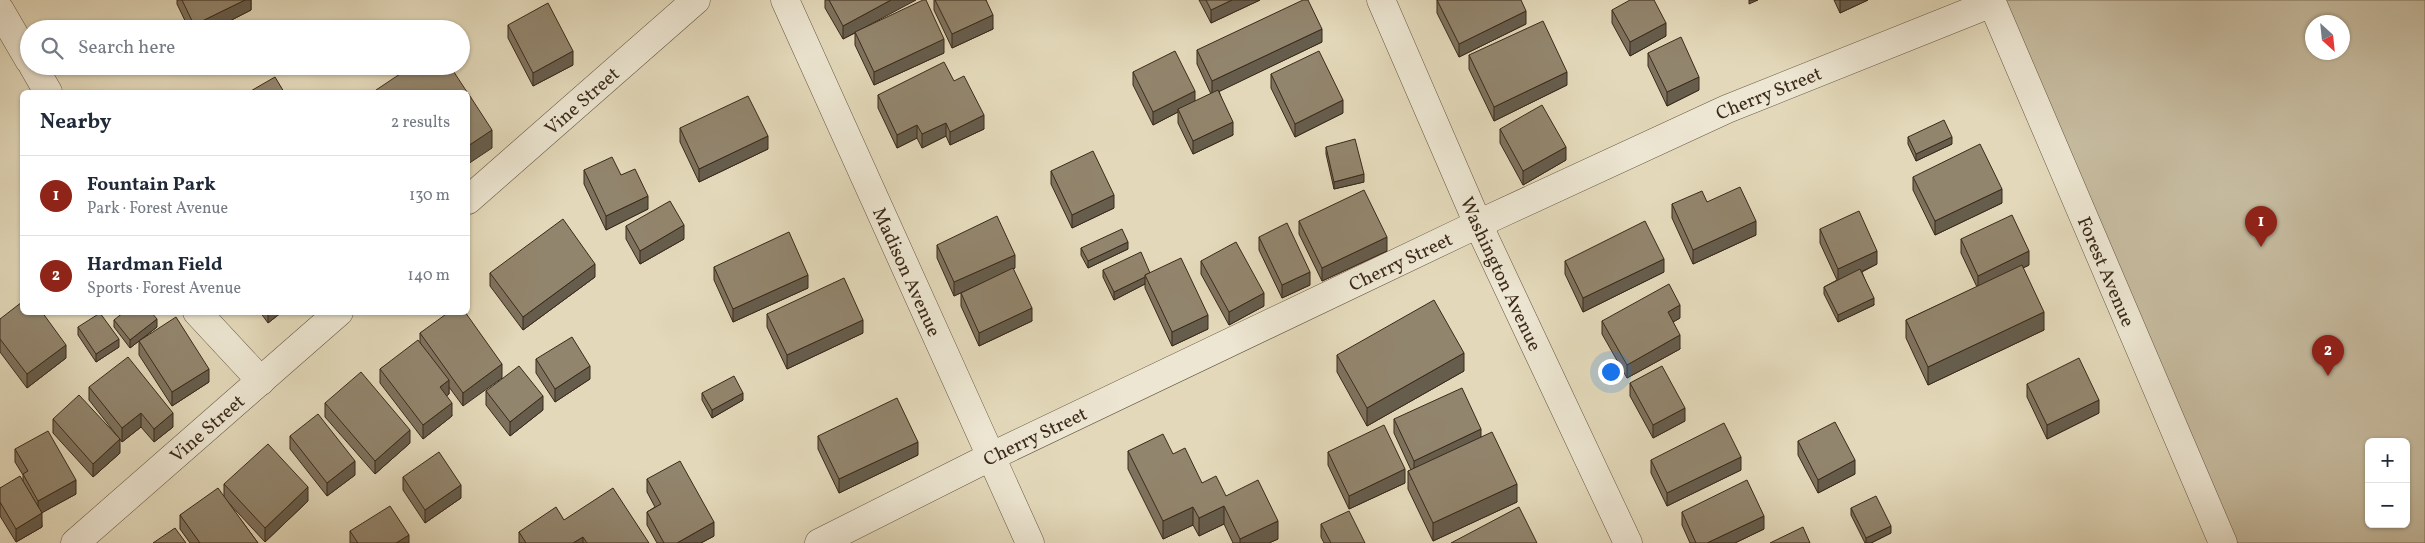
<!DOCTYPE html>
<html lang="en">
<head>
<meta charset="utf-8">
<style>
	:root { --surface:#fff; --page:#f2f2f3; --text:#1f2937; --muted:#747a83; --line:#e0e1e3; --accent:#8f2418 }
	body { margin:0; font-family:Vollkorn,serif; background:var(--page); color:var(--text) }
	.controls { position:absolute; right:15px; bottom:15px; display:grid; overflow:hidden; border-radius:8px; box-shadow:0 1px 4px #0004 }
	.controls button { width:45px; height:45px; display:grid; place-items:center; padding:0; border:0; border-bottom:1px solid var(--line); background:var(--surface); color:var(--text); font:25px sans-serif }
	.compass { position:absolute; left:2305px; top:15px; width:45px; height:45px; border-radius:50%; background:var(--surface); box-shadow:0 1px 4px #0004; rotate:153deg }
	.you { position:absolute; left:1610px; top:371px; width:18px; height:18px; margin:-12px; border:4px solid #fff; border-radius:50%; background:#1a73e8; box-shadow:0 0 0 8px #1a73e833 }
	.badge { display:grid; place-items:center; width:32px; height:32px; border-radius:50%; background:var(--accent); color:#fff; font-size:16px; font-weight:700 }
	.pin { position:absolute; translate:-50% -41px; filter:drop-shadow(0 1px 2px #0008) }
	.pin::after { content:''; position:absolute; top:26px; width:18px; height:15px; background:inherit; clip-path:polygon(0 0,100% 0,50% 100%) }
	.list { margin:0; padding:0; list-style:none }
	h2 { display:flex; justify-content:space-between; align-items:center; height:65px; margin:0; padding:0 20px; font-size:21px }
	h2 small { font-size:16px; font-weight:400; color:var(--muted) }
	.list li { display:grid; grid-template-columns:32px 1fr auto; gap:15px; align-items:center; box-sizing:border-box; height:80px; padding:0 20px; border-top:1px solid var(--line) }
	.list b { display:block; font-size:19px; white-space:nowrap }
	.list p { margin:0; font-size:16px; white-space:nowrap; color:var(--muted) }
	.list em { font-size:16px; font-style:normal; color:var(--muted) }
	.icon { flex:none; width:28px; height:28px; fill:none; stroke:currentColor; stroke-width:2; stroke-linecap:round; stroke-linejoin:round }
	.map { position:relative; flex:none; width:2425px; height:543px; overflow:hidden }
	.search { position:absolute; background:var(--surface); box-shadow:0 1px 4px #0004; left:20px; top:20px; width:450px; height:55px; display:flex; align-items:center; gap:12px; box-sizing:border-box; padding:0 18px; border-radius:28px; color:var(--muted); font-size:19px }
	.panel { position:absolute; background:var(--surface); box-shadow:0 1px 4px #0004; left:20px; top:90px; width:450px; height:225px; border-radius:8px }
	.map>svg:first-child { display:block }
</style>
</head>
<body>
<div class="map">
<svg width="2425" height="543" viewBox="0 0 2425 543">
	<rect width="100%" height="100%" fill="#e3d9ba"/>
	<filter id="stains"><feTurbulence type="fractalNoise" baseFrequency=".004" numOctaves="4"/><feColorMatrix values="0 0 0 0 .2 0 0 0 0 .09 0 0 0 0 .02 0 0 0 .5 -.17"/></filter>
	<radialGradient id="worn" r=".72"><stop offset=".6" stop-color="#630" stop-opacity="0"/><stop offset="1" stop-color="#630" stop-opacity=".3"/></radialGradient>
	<path fill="#c6bb9f" stroke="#80725c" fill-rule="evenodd" d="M1991 0H2425V543H2223ZM2312 22H2342V52H2312ZM2369 442H2406V524H2369Z"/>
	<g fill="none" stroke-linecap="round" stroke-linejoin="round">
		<g stroke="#655642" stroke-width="29">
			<g id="minor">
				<path id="s1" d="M785 0 1030 543"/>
				<path id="s2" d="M1381 0 1478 224 1628 543"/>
				<path id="s3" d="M1991 0 2223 543"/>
				<polyline points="0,10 29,60"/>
				<polyline points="33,66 48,92"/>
				<path id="s4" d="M468 200 696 0"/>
				<polyline points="197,312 261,381"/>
				<path id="s5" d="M75 543 339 312"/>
				<path id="s6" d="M819 543 990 457 1478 224 1727 109 1992 3"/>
			</g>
		</g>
		<use href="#minor" stroke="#ede6d2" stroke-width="28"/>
	</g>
	<g fill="#7e725e" stroke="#3b2a1a">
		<polygon points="177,0 251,0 251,10 214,29 189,29 177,4"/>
		<polygon points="825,0 829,0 871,24 944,53 874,85 855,45 855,33 843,39 825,8"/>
		<polygon points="934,0 986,0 993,29 952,48 934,10"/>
		<polygon points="1199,0 1260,0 1211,23"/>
		<polygon points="1437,0 1526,24 1459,57 1437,13"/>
		<polygon points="1834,0 1868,0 1840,13"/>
		<polygon points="1612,10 1666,36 1630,56 1612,23"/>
		<polygon points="508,25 573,65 533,86 508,38"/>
		<polygon points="1322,42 1219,91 1233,135 1193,154 1178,123 1178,112 1153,125 1133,85 1133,72 1195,102 1211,94 1197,64 1197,50"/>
		<polygon points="1648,53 1699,90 1667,106 1648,66"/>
		<polygon points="1469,55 1567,85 1494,121 1469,69"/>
		<polygon points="1271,74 1343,113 1295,137 1271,88"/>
		<polygon points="954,81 984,129 950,145 946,136 922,148 917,138 897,148 878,108 878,95"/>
		<polygon points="680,128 768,149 699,182 680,142"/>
		<polygon points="1500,129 1566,160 1523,185 1500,143"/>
		<polygon points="1908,137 1952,144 1916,161 1908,144"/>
		<polygon points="1326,147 1364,182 1334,189 1326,154"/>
		<polygon points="584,170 621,175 648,209 606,230 584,184"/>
		<polygon points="1051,171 1114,208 1072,228 1051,184"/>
		<polygon points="1913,177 2002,203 1935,235 1913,190"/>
		<polygon points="1707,202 1756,235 1693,264 1672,218 1672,204"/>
		<polygon points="1299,221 1387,251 1322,281 1299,234"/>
		<polygon points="626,226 684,239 640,264 626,239"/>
		<polygon points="1820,229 1877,264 1862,272 1874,305 1838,322 1824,294 1824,287 1837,280 1820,243"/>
		<polygon points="1259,237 1310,285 1282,298 1259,250"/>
		<polygon points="1961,239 2029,265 2023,268 2044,330 1928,385 1906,338 1906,320 1977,287 1961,253"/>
		<polygon points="937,245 1015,268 1013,269 1032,321 979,346 961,306 961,293 1001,274 954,296 937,258"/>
		<polygon points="1081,248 1128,249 1088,268 1081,255"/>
		<polygon points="1201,261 1264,306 1229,325 1201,274"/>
		<polygon points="1565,261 1664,272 1583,312 1565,274"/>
		<polygon points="714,267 808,288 733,322 714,280"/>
		<polygon points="1103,270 1150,273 1208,329 1172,346 1145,288 1145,284 1114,300 1103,277"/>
		<polygon points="490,273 595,277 523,330 490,286"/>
		<polygon points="260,312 282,312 268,323"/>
		<polygon points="465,312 463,406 449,387 449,394 446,396 452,416 423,439 380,383 380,369 420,343 420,333"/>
		<polygon points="767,314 863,333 787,369 767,327"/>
		<polygon points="1680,318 1673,322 1680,349 1627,378 1602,334 1602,321"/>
		<polygon points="0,319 66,358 27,388 0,352"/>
		<polygon points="114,320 157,327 130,348 114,327"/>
		<polygon points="78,327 119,347 96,362 78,335"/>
		<polygon points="139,341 209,382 172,406 139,355"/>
		<polygon points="1337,355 1464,371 1367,426 1337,372"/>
		<polygon points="536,359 590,379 555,402 536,373"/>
		<polygon points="1630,383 1685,421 1653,438 1630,396"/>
		<polygon points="2027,384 2099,413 2047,439 2027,397"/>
		<polygon points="89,387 173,427 154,442 141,427 122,442 89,400"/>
		<polygon points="486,391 543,410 510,436 486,405"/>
		<polygon points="702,393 743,400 712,418 702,400"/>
		<polygon points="325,403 410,443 375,474 325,417"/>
		<polygon points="53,419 120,453 93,477 53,433"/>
		<polygon points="1394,419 1481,437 1517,502 1433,541 1408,489 1408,471 1411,470 1394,433"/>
		<polygon points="290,436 355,475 327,496 290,449"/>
		<polygon points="818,436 918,455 839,493 818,449"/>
		<polygon points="1798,441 1855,474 1818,493 1798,455"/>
		<polygon points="15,449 76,494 41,513 42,527 16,542 0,516 0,488 23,481 23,475 15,462"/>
		<polygon points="1128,451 1173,454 1202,483 1226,496 1278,539 1269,543 1233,543 1224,524 1199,536 1193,525 1163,539 1128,469"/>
		<polygon points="1328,452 1405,483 1349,509 1328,465"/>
		<polygon points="1651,460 1741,470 1667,506 1651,473"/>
		<polygon points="403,477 461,498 425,523 403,490"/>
		<polygon points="647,479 714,536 701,543 657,543 647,525 647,512 655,507 647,492"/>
		<polygon points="224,484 308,501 265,542 227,501 258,543 190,543 180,529 180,515 224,497"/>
		<polygon points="1851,508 1891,533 1871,543 1865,543 1851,515"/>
		<polygon points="1682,512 1764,529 1735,543 1690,543 1682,525"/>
		<polygon points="564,520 649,543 519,543 519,532"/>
		<polygon points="1321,524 1365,543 1324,543 1321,537"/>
		<polygon points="350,531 409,543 350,543"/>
	</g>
	<g fill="#665d4c" stroke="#3b2a1a">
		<polygon points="245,0 251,0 251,10 214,29 194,29 194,25"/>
		<polygon points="891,0 916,0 843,39 843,26"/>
		<polygon points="1232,0 1260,0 1211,23 1211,10"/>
		<polygon points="1749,0 1758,0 1749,4"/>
		<polygon points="1840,0 1868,0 1840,13"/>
		<polygon points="1526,11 1526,24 1459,57 1459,44"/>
		<polygon points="993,15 993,29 952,48 952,34"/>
		<polygon points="1666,23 1666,36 1630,56 1630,42"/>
		<polygon points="1322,29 1322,42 1212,95 1212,81"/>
		<polygon points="944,39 944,53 874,85 874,72"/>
		<polygon points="573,51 573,65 533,86 533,73"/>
		<polygon points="1567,72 1567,85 1494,121 1494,107"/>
		<polygon points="1699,77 1699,90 1667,106 1667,92"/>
		<polygon points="1195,91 1195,104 1178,109 1178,112 1153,125 1153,112"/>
		<polygon points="1343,100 1343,113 1295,137 1295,124"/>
		<polygon points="984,115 984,129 950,145 950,132"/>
		<polygon points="1233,122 1233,135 1193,154 1193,141"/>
		<polygon points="946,123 946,136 922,148 922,134"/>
		<polygon points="917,125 917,138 897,148 897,135"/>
		<polygon points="492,130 492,148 468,164 468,146"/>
		<polygon points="768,136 768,149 699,182 699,169"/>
		<polygon points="1952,137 1952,144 1916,161 1916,154"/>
		<polygon points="1566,147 1566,160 1523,185 1523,171"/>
		<polygon points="1364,174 1364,182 1334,189 1334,182"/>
		<polygon points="2002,189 2002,203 1935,235 1935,221"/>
		<polygon points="1114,195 1114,208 1072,228 1072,215"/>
		<polygon points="648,196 648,209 606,230 606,216"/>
		<polygon points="1756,221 1756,235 1693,264 1693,250"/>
		<polygon points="684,225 684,239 640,264 640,251"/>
		<polygon points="1387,237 1387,251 1322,281 1322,268"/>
		<polygon points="1128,242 1128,249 1088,268 1088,261"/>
		<polygon points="1877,251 1877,264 1838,283 1838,269"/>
		<polygon points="2029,251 2029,265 1978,290 1978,276"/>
		<polygon points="1015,255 1015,268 954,296 954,282"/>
		<polygon points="1664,259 1664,272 1583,312 1583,298"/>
		<polygon points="595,264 595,277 523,330 523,317"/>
		<polygon points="1310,272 1310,285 1282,298 1282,285"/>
		<polygon points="808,275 808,288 733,322 733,309"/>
		<polygon points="1145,277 1145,284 1114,300 1114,292"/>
		<polygon points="1264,293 1264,306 1229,325 1229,312"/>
		<polygon points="1874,298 1874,305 1838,322 1838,315"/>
		<polygon points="1680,305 1680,318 1668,325 1668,312"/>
		<polygon points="1032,308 1032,321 979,346 979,333"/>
		<polygon points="268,312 282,312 268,323"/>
		<polygon points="2044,312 2044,330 1928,385 1928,367"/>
		<polygon points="1208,315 1208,329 1172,346 1172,332"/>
		<polygon points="157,319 157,327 130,348 130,340"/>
		<polygon points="863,320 863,333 787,369 787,355"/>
		<polygon points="1680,335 1680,349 1627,378 1627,365"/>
		<polygon points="119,339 119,347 96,362 96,354"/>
		<polygon points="66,345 66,358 27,388 27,374"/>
		<polygon points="1464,353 1464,371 1367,426 1367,408"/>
		<polygon points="502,364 502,378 463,406 463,393"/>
		<polygon points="590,366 590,379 555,402 555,389"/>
		<polygon points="209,369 209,382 172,406 172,392"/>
		<polygon points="449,380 449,394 440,401 440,387"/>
		<polygon points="743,393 743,400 712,418 712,410"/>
		<polygon points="543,396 543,410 510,436 510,422"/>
		<polygon points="2099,400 2099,413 2047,439 2047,425"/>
		<polygon points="452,403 452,416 423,439 423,425"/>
		<polygon points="1685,408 1685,421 1653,438 1653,425"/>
		<polygon points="141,413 141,427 122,442 122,428"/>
		<polygon points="173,413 173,427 154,442 154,429"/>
		<polygon points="1481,429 1481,443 1414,474 1414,461"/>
		<polygon points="410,430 410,443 375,474 375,461"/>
		<polygon points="120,439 120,453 93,477 93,464"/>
		<polygon points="918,442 918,455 839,493 839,479"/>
		<polygon points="1741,457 1741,470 1667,506 1667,493"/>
		<polygon points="1855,460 1855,474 1818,493 1818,480"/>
		<polygon points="355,461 355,475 327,496 327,483"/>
		<polygon points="1405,469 1405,483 1349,509 1349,496"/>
		<polygon points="76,480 76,494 38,515 38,501"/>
		<polygon points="1517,484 1517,502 1433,541 1433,523"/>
		<polygon points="461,485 461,498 425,523 425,510"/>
		<polygon points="308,487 308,501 265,542 265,528"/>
		<polygon points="1224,506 1224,524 1199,536 1199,518"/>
		<polygon points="1193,507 1193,525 1163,539 1163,521"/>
		<polygon points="42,513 42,527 16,542 16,529"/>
		<polygon points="1764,516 1764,529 1735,543 1707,543"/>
		<polygon points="1278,521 1278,539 1269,543 1240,543 1240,539"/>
		<polygon points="714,522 714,536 701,543 677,543"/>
		<polygon points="1891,526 1891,533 1871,543 1866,543 1866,538"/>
		<polygon points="409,535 409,543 396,543"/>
		<polygon points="583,537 583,543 573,543"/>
	</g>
	<g fill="#92856d" stroke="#3b2a1a">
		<polygon points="182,0 245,0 194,25"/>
		<polygon points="829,0 891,0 843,26"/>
		<polygon points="923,0 926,0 944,39 874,72 855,32"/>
		<polygon points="935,0 986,0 993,15 952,34"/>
		<polygon points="1206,0 1232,0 1211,10"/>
		<polygon points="1303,0 1308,0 1322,29 1212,81 1197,50"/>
		<polygon points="1437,0 1521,0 1526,11 1459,44"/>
		<polygon points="1630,0 1654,0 1666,23 1630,42 1612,10"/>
		<polygon points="548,3 573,51 533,73 508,25"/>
		<polygon points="1543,21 1567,72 1494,107 1469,55"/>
		<polygon points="1681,37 1699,77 1667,92 1648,53"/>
		<polygon points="1175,51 1195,91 1153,112 1133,72"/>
		<polygon points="1319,51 1343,100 1295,124 1271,74"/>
		<polygon points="944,62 954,81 964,76 984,115 950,132 946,123 922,134 917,125 897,135 878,95"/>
		<polygon points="412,66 450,66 467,92 378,92 376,90"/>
		<polygon points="275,77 284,92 249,92"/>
		<polygon points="1218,90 1233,122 1193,141 1178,109"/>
		<polygon points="468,93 492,130 468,146"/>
		<polygon points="748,96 768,136 699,169 680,128"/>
		<polygon points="1542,105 1566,147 1523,171 1500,129"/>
		<polygon points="1944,120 1952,137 1916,154 1908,137"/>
		<polygon points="1355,139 1364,174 1334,182 1326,147"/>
		<polygon points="1980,144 2002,189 1935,221 1913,177"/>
		<polygon points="1093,151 1114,195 1072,215 1051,171"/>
		<polygon points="612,157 621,175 635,169 648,196 606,216 584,170"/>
		<polygon points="1740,187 1756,221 1693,250 1672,204 1702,191 1707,202"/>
		<polygon points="1364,190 1387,237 1322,268 1299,221"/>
		<polygon points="670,201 684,225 640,251 626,226"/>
		<polygon points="1859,211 1877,251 1838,269 1820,229"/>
		<polygon points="2012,215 2029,251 1978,276 1961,239"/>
		<polygon points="997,216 1015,255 954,282 937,245"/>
		<polygon points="563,219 595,264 523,317 490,273"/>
		<polygon points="1645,221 1664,259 1583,298 1565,261"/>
		<polygon points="1287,223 1310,272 1282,285 1259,237"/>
		<polygon points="1122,229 1128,242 1088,261 1081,248"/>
		<polygon points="789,232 808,275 733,309 714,267"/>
		<polygon points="1236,242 1264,293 1229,312 1201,261"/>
		<polygon points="1141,252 1150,273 1145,275 1145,277 1114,292 1103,270"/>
		<polygon points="1181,258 1208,315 1172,332 1145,275"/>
		<polygon points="2022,265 2044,312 1928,367 1906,320"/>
		<polygon points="1013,268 1032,308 979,333 961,293"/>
		<polygon points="1860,269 1874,298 1838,315 1824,287"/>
		<polygon points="844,278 863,320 787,355 767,314"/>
		<polygon points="1669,284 1680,305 1668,312 1680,335 1627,365 1602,321"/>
		<polygon points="1434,300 1464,353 1367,408 1337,355"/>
		<polygon points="22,302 22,312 42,312 66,345 27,374 0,339 0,319"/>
		<polygon points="124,312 151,312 157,319 130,340 114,320"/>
		<polygon points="449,312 465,312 502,364 463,393 420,333"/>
		<polygon points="100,313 119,339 96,354 78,327"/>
		<polygon points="176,317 209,369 172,392 139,341"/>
		<polygon points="572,337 590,366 555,389 536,359"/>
		<polygon points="418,340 449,380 440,387 452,403 423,425 380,369"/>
		<polygon points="128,357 173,413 154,429 141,413 122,428 89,387"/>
		<polygon points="2079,358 2099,400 2047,425 2027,384"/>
		<polygon points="519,366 543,396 510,422 486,391"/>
		<polygon points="1662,366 1685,408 1653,425 1630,383"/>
		<polygon points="361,372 410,430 375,461 325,403"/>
		<polygon points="734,376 743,393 712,410 702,393"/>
		<polygon points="1462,388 1481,429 1414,461 1394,419"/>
		<polygon points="79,395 120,439 93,464 53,419"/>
		<polygon points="897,398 918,442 839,479 818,436"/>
		<polygon points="318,414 355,461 327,483 290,436"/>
		<polygon points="1835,422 1855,460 1818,480 1798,441"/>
		<polygon points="1724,423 1741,457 1667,493 1651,460"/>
		<polygon points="1384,425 1405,469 1349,496 1328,452"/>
		<polygon points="48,431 76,480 38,501 23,474 28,471 15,449"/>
		<polygon points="1492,432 1517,484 1433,523 1408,471"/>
		<polygon points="1163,434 1173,454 1185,448 1202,483 1216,476 1226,496 1258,480 1278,521 1240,539 1224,506 1199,518 1193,507 1163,521 1128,451"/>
		<polygon points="268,444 308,487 265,528 224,484"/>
		<polygon points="439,452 461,485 425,510 403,477"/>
		<polygon points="680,461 714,522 677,543 664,543 647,512 661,504 647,479"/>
		<polygon points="20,476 42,513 16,529 0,502 0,488"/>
		<polygon points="1747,480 1764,516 1707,543 1696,543 1682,512"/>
		<polygon points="218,488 258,543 200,543 180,515"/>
		<polygon points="613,488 649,543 587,543 583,537 573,543 526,543 519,532 556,507 564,520"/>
		<polygon points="1876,496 1891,526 1866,538 1851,508"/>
		<polygon points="390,506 409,535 396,543 358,543 350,531"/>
		<polygon points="1519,507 1537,543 1451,543"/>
		<polygon points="1349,511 1365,543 1331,543 1321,524"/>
		<polygon points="1803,527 1810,543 1770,543"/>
		<polygon points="175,528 186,543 153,543"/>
	</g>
	<g text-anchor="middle" stroke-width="4.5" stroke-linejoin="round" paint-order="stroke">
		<g font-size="19" fill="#3b2a1a" stroke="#ede6d2">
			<text dy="7" stroke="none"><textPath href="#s6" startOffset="1051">Cherry Street</textPath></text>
			<text dy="7" stroke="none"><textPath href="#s4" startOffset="151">Vine Street</textPath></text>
			<text dy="7" stroke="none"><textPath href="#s6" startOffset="646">Cherry Street</textPath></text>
			<text dy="7" stroke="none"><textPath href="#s3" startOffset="295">Forest Avenue</textPath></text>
			<text dy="7" stroke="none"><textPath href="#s1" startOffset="298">Madison Avenue</textPath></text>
			<text dy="7" stroke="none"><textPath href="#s2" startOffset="299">Washington Avenue</textPath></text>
			<text dy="7" stroke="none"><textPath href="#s5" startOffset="175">Vine Street</textPath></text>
			<text dy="7" stroke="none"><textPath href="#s6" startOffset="241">Cherry Street</textPath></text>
		</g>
	</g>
	<rect width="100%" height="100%" filter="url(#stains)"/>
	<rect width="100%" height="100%" fill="url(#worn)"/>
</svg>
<div class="controls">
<button>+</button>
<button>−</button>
</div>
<svg class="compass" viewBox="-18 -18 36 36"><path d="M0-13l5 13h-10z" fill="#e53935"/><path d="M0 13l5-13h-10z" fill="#747a83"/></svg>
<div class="you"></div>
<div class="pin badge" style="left:2261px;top:247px">1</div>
<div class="pin badge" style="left:2328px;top:376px">2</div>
<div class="search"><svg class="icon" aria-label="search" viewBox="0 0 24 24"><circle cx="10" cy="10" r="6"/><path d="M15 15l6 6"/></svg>Search here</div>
<section class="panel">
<h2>Nearby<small>2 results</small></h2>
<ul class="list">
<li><span class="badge">1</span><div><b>Fountain Park</b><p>Park · Forest Avenue</p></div><em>130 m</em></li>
<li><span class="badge">2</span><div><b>Hardman Field</b><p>Sports · Forest Avenue</p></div><em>140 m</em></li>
</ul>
</section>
</div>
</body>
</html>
